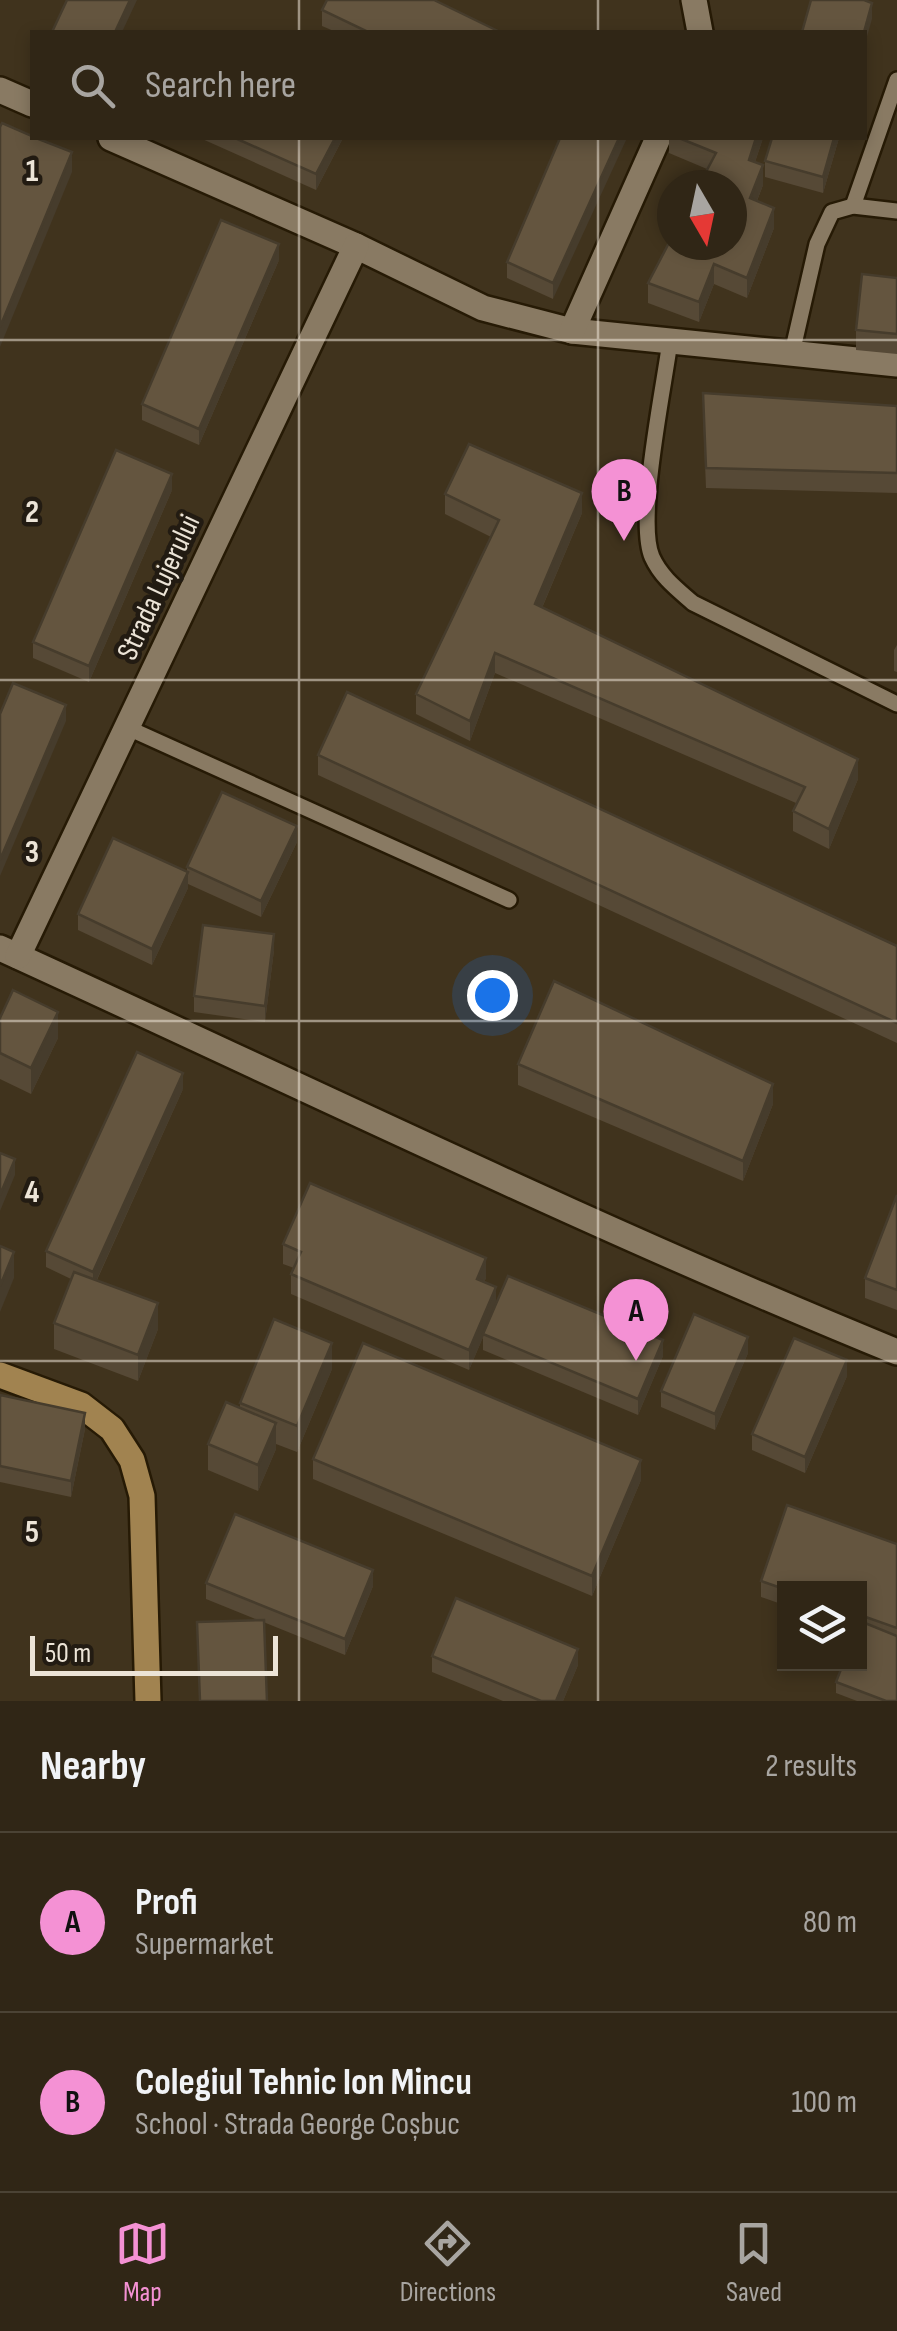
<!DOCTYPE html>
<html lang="en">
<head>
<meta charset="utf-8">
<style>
	:root { --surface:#302616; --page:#3c3223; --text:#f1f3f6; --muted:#a8a5a1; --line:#4b4335; --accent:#f491d4 }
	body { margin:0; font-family:"Sofia Sans Condensed",sans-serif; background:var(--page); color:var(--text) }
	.controls { position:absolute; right:30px; bottom:30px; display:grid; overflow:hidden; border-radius:0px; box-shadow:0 5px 15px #0003 }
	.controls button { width:90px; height:90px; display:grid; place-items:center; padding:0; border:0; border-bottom:2px solid var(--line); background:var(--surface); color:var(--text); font:50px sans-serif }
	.compass { position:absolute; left:657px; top:170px; width:90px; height:90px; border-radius:50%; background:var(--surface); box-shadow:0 5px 15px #0003; rotate:171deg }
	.scale { position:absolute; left:30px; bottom:25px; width:248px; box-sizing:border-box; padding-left:10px; border:5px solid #ece4d7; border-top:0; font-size:28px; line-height:35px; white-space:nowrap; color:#ece4d7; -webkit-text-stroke:8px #221b12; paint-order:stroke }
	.you { position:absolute; left:492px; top:995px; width:35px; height:35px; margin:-25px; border:8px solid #fff; border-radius:50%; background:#1a73e8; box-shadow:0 0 0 15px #1a73e833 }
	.badge { display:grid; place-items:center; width:65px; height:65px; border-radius:50%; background:var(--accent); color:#111; font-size:32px; font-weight:700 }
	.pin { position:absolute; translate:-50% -82px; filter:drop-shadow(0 2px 5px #0008) }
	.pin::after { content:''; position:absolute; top:52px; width:35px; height:30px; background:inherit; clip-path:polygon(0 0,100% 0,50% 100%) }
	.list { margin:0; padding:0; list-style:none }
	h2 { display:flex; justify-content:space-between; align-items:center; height:130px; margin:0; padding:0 40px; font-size:42px }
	h2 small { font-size:32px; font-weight:400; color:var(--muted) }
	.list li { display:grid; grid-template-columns:65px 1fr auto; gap:30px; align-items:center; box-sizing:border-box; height:180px; padding:0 40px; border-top:2px solid var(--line) }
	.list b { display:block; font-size:38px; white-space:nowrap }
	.list p { margin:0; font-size:32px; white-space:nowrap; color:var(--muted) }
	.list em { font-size:32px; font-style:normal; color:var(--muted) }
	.icon { flex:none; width:55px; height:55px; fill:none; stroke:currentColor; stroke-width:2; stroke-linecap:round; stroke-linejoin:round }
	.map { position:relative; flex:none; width:897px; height:1701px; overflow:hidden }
	.search { position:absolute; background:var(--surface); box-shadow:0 5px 15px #0003; left:30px; right:30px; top:30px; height:110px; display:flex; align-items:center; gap:25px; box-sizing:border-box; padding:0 35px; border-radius:0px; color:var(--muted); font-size:38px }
	.sheet { height:490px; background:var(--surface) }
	nav { display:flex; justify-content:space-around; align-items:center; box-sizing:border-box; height:140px; border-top:2px solid var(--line); background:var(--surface); font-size:28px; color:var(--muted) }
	nav a { display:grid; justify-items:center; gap:5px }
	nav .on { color:var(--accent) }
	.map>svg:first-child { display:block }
</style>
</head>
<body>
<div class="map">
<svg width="897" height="1701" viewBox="0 0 897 1701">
	<rect width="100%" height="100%" fill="#40331d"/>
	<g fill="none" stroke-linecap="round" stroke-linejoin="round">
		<g stroke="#261a05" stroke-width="20">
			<g id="lane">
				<polyline points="853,206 897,80"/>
				<path d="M670 341C664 387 636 520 652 557 661 577 677 589 693 603L897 704"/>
				<polyline points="792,353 817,244 832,212 853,206 897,211"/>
				<polyline points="128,728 509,900"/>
			</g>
		</g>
		<g stroke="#261a05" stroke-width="30">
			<g id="street">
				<polyline points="694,0 700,32"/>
				<polyline points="0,90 32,104"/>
				<polyline points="111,138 356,246 483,308 572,331 897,364"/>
				<polyline points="572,331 658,138"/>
				<path d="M0 948C298 1084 593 1228 897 1352"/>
				<polyline points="18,956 356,246"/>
			</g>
		</g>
		<g stroke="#261a05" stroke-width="30">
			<polyline id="secondary" points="0,1375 81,1405 112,1429 132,1460 142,1496 148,1701"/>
		</g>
		<use href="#lane" stroke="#897a63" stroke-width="15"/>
		<use href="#street" stroke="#897a63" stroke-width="25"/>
		<use href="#secondary" stroke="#a18350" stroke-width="25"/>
	</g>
	<g fill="#564936">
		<polygon points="322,10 500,32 336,32 322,26"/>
		<polygon points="200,138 343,138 316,190"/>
		<polygon points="560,138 553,299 507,278 507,262"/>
		<polygon points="669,138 763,138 755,162 763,185 757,201 774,228 747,298 714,284 699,322 648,303 648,283 707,169 669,153"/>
		<polygon points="839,138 823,193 765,177 765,161"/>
		<polygon points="279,260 199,445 142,420 142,404"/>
		<polygon points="897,278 897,354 856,350 856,330"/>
		<polygon points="897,406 897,493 706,488 703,413"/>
		<polygon points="172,490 89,682 33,658 33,642"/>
		<polygon points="445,494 582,513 542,608 858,779 829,849 793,831 793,811 796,803 495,673 470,741 416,714 416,694 491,537 445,514"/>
		<polygon points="897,645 897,672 894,671 894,650"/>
		<polygon points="318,755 897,946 897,1043 318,775"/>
		<polygon points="297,842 261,917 188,884 188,888 152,965 78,930 78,914 187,872 187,867"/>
		<polygon points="274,950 265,1022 194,1012 194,996"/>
		<polygon points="0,1018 58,1038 31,1094 0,1079"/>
		<polygon points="518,1064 773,1104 743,1181 518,1085"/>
		<polygon points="183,1089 97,1280 158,1329 138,1381 54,1349 54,1323 71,1279 46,1267 46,1251"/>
		<polygon points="897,1195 897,1310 865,1298 865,1278"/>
		<polygon points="283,1244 486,1278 484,1282 496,1303 663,1356 638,1415 483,1350 483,1337 469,1370 291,1294 291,1274 294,1268 283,1264"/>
		<polygon points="748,1353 715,1430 661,1407 661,1391"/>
		<polygon points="332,1369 297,1452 276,1444 276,1449 258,1491 208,1470 208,1444 240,1407 240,1403"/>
		<polygon points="847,1376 805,1473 752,1450 752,1434"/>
		<polygon points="0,1395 85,1429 71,1497 0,1482"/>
		<polygon points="313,1459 641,1480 592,1596 313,1479"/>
		<polygon points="897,1544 897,1701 857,1701 836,1693 836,1682 860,1664 860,1588 784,1588 784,1605 761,1597 761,1581"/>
		<polygon points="206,1583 373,1586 345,1655 206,1599"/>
		<polygon points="432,1656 578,1665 563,1701 503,1701 432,1672"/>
	</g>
	<g fill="#463c2c">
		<polygon points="130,0 137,0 122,32 115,32"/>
		<polygon points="872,3 872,19 864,47 864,32"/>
		<polygon points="335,138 343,138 316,190 316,174"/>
		<polygon points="619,138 627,138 553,299 553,283"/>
		<polygon points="756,138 763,138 749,180 749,160"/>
		<polygon points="834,138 839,138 823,193 823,177"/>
		<polygon points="72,152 72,172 0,347 0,327"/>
		<polygon points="763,165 763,185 750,218 750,198"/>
		<polygon points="774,208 774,228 747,298 747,278"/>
		<polygon points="279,244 279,260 199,445 199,429"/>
		<polygon points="714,264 714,284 699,322 699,302"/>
		<polygon points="172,474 172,490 89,682 89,666"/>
		<polygon points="582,493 582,513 535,624 535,604"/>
		<polygon points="495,653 495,673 470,741 470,721"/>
		<polygon points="66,705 66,721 0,876 0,860"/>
		<polygon points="858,759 858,779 829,849 829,829"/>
		<polygon points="297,826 297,842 261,917 261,901"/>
		<polygon points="188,872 188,888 152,965 152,949"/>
		<polygon points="274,934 274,950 265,1022 265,1006"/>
		<polygon points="58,1012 58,1038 31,1094 31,1068"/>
		<polygon points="183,1073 183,1089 93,1288 93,1272"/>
		<polygon points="773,1084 773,1104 743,1181 743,1161"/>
		<polygon points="15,1159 15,1175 0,1211 0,1195"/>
		<polygon points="14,1252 14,1278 0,1312 0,1286"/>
		<polygon points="486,1258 486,1278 477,1299 477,1279"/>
		<polygon points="496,1287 496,1307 469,1370 469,1350"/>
		<polygon points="158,1303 158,1329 138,1381 138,1355"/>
		<polygon points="748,1337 748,1353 715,1430 715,1414"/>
		<polygon points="663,1340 663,1356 638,1415 638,1399"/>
		<polygon points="332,1343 332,1369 297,1452 297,1426"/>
		<polygon points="847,1360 847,1376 805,1473 805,1457"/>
		<polygon points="85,1413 85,1429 71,1497 71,1481"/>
		<polygon points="276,1423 276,1449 258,1491 258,1465"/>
		<polygon points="641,1460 641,1480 592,1596 592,1576"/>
		<polygon points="373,1570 373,1586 345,1655 345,1639"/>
		<polygon points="578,1649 578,1665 563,1701 556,1701"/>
	</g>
	<g fill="#64553f" stroke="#463c2c" stroke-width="2.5">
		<polygon points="67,0 130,0 115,32 52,32"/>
		<polygon points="327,0 434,0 500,32 368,32 322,10"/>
		<polygon points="811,0 864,0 872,3 864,32 802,32"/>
		<polygon points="2,123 32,136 32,138 36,138 72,152 0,327 0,127"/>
		<polygon points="235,138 335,138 316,174"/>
		<polygon points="560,138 619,138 553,283 507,262"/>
		<polygon points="679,138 756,138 749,160 763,165 750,198 774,208 747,278 714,264 699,302 648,283 672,237 672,245 732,245 732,185 699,185 716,153"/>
		<polygon points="772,138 834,138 823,177 765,161"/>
		<polygon points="221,220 279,244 199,429 142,404"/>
		<polygon points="862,274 897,278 897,334 856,330"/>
		<polygon points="703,393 897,406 897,473 706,468"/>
		<polygon points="469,444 582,493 535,604 858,759 829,829 793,811 805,787 495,653 470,721 416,694 499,520 445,494"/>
		<polygon points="116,450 172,474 89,666 33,642"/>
		<polygon points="13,683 66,705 0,860 0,714"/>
		<polygon points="347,692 897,946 897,1023 318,755"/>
		<polygon points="222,792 297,826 261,901 187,867"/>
		<polygon points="113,838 188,872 152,949 78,914"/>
		<polygon points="203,925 274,934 265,1006 194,996"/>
		<polygon points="554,981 773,1084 743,1161 518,1064"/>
		<polygon points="13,990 58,1012 31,1068 0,1053 0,1018"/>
		<polygon points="137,1052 183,1073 93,1272 46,1251"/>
		<polygon points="0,1153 15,1159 0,1195"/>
		<polygon points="310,1183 486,1258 477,1279 496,1287 469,1350 291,1274 301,1252 283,1244"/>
		<polygon points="897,1195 897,1290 865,1278"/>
		<polygon points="0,1246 14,1252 0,1286"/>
		<polygon points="74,1272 158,1303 138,1355 54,1323"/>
		<polygon points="508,1276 663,1340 638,1399 483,1334"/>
		<polygon points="694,1314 748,1337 715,1414 661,1391"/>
		<polygon points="274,1319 332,1343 297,1426 240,1403"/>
		<polygon points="794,1338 847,1360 805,1457 752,1434"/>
		<polygon points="363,1343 641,1460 592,1576 313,1459"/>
		<polygon points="0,1395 85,1413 71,1481 0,1466"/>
		<polygon points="226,1402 276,1423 258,1465 208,1444"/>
		<polygon points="787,1505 897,1544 897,1628 860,1615 860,1588 784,1589 761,1581"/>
		<polygon points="235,1514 373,1570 345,1639 206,1583"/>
		<polygon points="456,1598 578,1649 556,1701 541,1701 432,1656"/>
		<polygon points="264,1620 267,1701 200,1701 197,1622"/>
		<polygon points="860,1621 897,1636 897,1701 886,1701 836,1682 843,1664 860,1664"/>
	</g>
	<path fill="none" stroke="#ece4d7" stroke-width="2.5" stroke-opacity="0.55" d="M299 0V32M598 0V32M299 138V1701M598 138V1701M0 340H897M0 680H897M0 1021H897M0 1361H897"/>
	<g text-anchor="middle" stroke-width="9" stroke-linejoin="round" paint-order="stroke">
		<g font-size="30" fill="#ece4d7" stroke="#221b12">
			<text transform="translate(158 587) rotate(-65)" y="10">Strada Lujerului</text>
		</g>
	</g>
	<g font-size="32" text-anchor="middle" font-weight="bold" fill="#ece4d7" stroke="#221b12" stroke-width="9" stroke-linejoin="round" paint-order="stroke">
		<text x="32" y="181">1</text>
		<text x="32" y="522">2</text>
		<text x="32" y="862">3</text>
		<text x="32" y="1202">4</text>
		<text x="32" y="1542">5</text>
	</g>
</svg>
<div class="controls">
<button><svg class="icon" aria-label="layers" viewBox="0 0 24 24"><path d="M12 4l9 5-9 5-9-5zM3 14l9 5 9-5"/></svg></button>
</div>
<svg class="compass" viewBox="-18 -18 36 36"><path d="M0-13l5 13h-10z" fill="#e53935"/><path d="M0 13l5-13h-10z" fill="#a8a5a1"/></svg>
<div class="scale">50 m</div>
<div class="you"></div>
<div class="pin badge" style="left:636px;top:1361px">A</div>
<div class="pin badge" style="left:624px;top:541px">B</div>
<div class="search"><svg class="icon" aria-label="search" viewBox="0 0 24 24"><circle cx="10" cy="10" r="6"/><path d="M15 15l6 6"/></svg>Search here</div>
</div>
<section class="sheet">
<h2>Nearby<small>2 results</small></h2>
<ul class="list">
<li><span class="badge">A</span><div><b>Profi</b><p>Supermarket</p></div><em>80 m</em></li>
<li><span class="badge">B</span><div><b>Colegiul Tehnic Ion Mincu</b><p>School · Strada George Coșbuc</p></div><em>100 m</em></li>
</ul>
</section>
<nav>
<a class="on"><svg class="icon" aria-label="map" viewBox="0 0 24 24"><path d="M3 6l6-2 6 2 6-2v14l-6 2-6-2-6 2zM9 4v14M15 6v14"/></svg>Map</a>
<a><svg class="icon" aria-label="directions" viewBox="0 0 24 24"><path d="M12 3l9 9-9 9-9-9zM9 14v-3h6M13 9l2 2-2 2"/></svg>Directions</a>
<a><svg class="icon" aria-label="saved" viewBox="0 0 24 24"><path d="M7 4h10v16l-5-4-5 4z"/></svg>Saved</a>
</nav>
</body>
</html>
